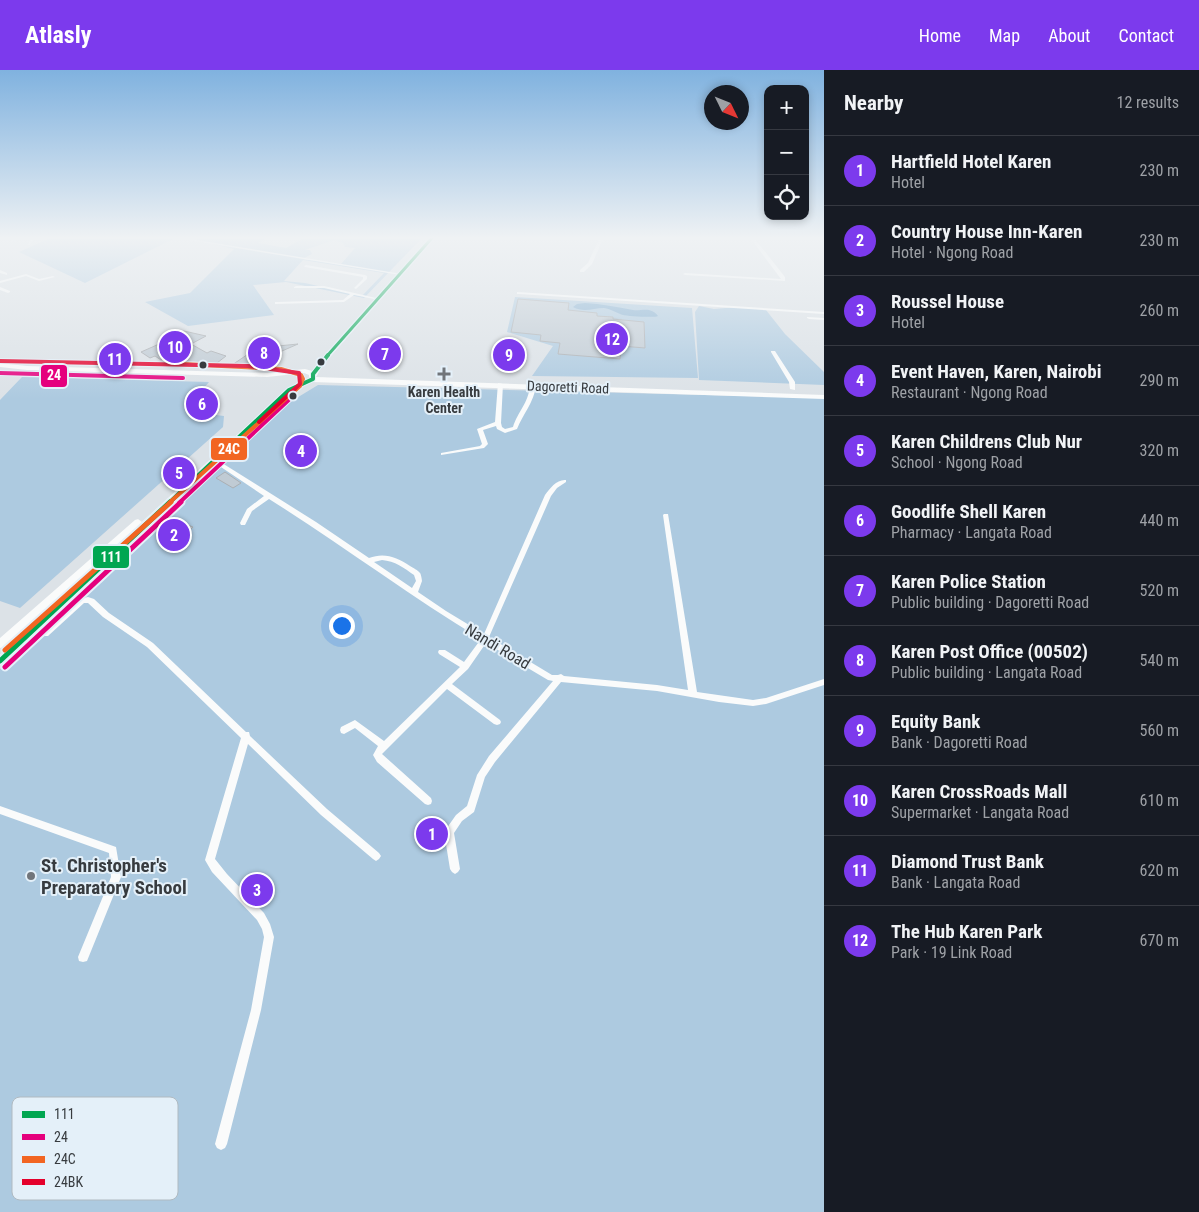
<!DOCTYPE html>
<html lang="en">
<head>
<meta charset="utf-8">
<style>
	:root { --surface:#171b24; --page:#242831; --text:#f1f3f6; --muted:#9ea1a6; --line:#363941; --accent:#7c3aed }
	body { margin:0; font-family:"Roboto Condensed",sans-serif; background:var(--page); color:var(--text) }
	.controls { position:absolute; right:15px; top:15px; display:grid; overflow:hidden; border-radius:10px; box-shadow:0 2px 8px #0003 }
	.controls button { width:45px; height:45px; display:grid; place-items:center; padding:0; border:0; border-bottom:1px solid var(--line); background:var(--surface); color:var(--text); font:25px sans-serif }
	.compass { position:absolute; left:704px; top:15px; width:45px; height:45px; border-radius:50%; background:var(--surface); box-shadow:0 2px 8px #0003; rotate:133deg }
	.you { position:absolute; left:341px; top:555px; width:18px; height:18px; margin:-12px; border:4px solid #fff; border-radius:50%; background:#1a73e8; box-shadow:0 0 0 8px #1a73e833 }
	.badge { display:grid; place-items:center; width:32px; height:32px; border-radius:50%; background:var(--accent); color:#fff; font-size:16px; font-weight:700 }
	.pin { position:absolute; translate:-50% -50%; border:2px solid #fff; box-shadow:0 1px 5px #0006 }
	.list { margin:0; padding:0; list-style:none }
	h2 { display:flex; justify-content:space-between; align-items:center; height:65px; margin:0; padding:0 20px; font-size:21px }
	h2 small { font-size:16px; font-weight:400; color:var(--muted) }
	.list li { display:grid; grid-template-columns:32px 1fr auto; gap:15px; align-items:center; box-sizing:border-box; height:70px; padding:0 20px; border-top:1px solid var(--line) }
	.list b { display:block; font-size:19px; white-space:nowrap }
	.list p { margin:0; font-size:16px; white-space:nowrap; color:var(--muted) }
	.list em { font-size:16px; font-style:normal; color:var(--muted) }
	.icon { flex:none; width:28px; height:28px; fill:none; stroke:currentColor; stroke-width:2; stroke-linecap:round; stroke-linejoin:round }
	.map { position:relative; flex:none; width:824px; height:1142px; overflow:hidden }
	header { display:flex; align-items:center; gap:30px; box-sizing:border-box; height:70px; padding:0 25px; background:var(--accent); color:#fff }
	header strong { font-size:24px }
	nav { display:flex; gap:28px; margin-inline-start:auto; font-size:18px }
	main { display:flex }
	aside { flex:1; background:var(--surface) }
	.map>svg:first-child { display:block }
</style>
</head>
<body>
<header>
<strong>Atlasly</strong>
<nav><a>Home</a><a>Map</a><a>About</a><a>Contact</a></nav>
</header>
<main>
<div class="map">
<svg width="824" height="1142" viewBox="0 0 824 1142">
	<rect width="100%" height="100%" fill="#dce2e7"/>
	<g fill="#adcae0" fill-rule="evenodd">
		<polygon points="48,169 173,169 85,213 19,182"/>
		<path d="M191 169H266L258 173 286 178 302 169H421L364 228 286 212 253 215 274 245 188 256 145 232 190 223 234 179ZM334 170 343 173 345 177 355 178 341 194 302 189 312 184 310 180H305ZM303 190 384 203 362 226 305 213 284 211Z"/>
		<polygon points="515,227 692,238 698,308 532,306 553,276 507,262"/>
		<polygon points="699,236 714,239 737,237 766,240 785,264 824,302 824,315 699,310 695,242"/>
		<polygon points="22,307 209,312 185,341 224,346 223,357 20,538 0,531 0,330"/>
		<polygon points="318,315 824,328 824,1142 0,1142 0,599 26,577 112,492 181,429 225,392 290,332"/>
	</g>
	<path fill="#84afd1" d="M585 233C601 234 617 237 633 240 638 241 643 239 649 240 653 241 656 243 658 246 655 248 627 246 623 245 617 243 611 239 604 238 593 238 584 243 573 237L577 234Z"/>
	<g fill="#c0cbd4" stroke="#abafb3">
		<polygon points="518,229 569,233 568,240 597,243 597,246 613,247 613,249 644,252 645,278 621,276 620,289 558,284 560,273 540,271 541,265 511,262"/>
		<polygon points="184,261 206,266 191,274 207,283 211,281 226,286 217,293 183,294 180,292 176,293 167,287 161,290 155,286 150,288 141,282 175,267 173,266"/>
		<polygon points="298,274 266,288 263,286 259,296 232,295 257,278 261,280 275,275 278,276"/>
		<polygon points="225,402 241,413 233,418 216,408"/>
		<polygon points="183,453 193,457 176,473 166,470 169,467 166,467 173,460 175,461"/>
	</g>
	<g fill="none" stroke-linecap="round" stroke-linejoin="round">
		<g fill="#fafbfb" fill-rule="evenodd">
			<polygon points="12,169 16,169 13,171 11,170"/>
			<polygon points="30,169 34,169 30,175 28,175"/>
			<polygon points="182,169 191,169 402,204 400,205"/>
			<polygon points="599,169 603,169 592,194 584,202 580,202 580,200 588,193"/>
			<polygon points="751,169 755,169 785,207 785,211 685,205 683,204 685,203 781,209"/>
			<polygon points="306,195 365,205 367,206 367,209 356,219 354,218 363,209 363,207 305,197 304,196"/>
			<polygon points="0,200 7,203 7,205 0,203"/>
			<polygon points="26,204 39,209 53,206 55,207 39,211 26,206 0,213 0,211"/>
			<polygon points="296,216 324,216 376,228 374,229 354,225 344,232 275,234 275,232 277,232 343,230 350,224 324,218 294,218 294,217"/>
			<polygon points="0,217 10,221 10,222 8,223 0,220"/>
			<polygon points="517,222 824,242 824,244 519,224 517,224"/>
			<polygon points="807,247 824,248 824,250 809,249 807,248"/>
			<polygon points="771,281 775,281 795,312 795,320 790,319 789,312 771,282"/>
			<path d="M498 313 503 314 501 353 502 357 505 359 513 357C518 341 528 334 530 316L533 314 536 316C534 332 523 344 517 359L505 363 497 359 496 356 483 360 488 374 484 378 441 385V383L480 376 482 374 477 359 495 352Z"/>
			<path d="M214 388 316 452 369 488C384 482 397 487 410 496 413 498 418 500 420 503 421 504 422 510 422 511L418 522 446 541 484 564 545 425C550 418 557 409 566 410V412L557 418 551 426 489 567 552 605H558L561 604 564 606 657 615 688 620 663 445 664 444H668L697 622 753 630 766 628 824 609V615L766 634 753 636 719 632 657 621 561 612 495 692 485 707 474 742 462 751 454 763 460 799 458 802 455 804 452 802 450 799 444 762 456 745 467 736 477 705 489 686 553 611 548 610 486 573 468 599 452 614 500 650 501 652 500 654 497 655 494 654 447 619 382 684 431 728 432 731 431 734 428 735 425 734 377 692 373 685 378 676 355 658 344 664 341 663 340 660 341 657 355 650 384 671 460 597 439 584 438 582 439 580H445L464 592 481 569C408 525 341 474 269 429L252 441 245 455H241L240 453 247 439 264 426 212 391V389ZM382 490C395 491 404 498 414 505L416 511 412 518 374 492Z"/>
			<polygon points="88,527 94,529 109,543 153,573 246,662 249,662 250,666 327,739 379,783 381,786 379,789 376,791 373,789 321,745 248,674 215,789 227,804 264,843 270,854 274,867 261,940 227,1074 225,1078 221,1080 217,1078 215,1074 251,940 264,867 262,859 257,850 212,802 205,790 241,668 147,577 103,547 88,533 84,533 48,566 27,566 26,564 27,562 43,561 79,529"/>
			<polygon points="0,736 116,777 121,807 87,891 83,892 79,891 78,887 111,807 109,783 0,744"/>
		</g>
		<g fill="#fafbfb" fill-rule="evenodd">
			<polygon points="428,169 434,169 322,296 316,307 824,325 824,329 312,312 309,310 309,305 304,303 267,307 27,300 0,297 0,293 27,296 267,303 305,299 312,301"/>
			<polygon points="301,311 306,312 291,321 119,483 53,549 4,594 0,595 0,585 47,543 108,484 4,577 0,578 0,568 135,450 138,449 142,452 287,319"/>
		</g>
		<g stroke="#e4f0f9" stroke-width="5.5">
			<polyline id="bus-1-far2" points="327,286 431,169"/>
		</g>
		<g stroke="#e4f0f9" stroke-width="6">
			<polyline id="bus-1-far1" points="169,433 289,320 313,309 313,304 328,285"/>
		</g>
		<g stroke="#e4f0f9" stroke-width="9">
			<polyline id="bus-1" points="0,591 170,432"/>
		</g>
		<g stroke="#e4f0f9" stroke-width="6">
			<g id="bus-2-far1">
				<polyline points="0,303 183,308"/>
				<polyline points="179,433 294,325"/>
			</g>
		</g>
		<g stroke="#e4f0f9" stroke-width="9">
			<polyline id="bus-2" points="5,597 181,432"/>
		</g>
		<g stroke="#e4f0f9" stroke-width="6">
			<polyline id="bus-3-far1" points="169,433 300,316 303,309 301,305 281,299 183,294"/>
		</g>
		<g stroke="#e4f0f9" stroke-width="9">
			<polyline id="bus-3" points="5,580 171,432"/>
		</g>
		<g stroke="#e4f0f9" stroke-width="6">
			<polyline id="bus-4" points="0,291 248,296 299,303 300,314 259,352"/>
		</g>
		<use href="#bus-1-far2" stroke="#00a651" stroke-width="3"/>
		<use href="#bus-1-far1" stroke="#00a651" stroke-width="4"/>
		<use href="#bus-1" stroke="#00a651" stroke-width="5"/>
		<use href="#bus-2-far1" stroke="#e5007d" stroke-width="4"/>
		<use href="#bus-2" stroke="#e5007d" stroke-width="5"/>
		<use href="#bus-3-far1" stroke="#f26522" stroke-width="4"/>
		<use href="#bus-3" stroke="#f26522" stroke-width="5"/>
		<use href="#bus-4" stroke="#e4002b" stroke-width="4"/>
	</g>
	<linearGradient id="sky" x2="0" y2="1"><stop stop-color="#80b2df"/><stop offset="0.51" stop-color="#eff2f4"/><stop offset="1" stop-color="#eff2f4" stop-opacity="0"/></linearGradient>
	<rect width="824" height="329" fill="url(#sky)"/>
	<g fill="#373b3f" stroke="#e4f0f9" stroke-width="2">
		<circle cx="321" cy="292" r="4.5"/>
		<circle cx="203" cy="295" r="4.5"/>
		<circle cx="293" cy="326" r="4.5"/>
	</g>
	<g fill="#71757a" stroke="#e4f0f9" stroke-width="2">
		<path d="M441.5 296.5h5v5h5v5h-5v5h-5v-5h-5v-5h5z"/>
		<circle cx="31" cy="806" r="5"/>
	</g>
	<g text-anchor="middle" stroke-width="4" stroke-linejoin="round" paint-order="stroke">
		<g font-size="14" fill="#373b3f" stroke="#e4f0f9">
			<text transform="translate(568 317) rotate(2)" y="5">Dagoretti Road</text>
		</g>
		<g font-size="14" font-weight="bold" fill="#373b3f" stroke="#e4f0f9">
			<text x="444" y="327">Karen Health<tspan x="444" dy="16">Center</tspan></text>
		</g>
		<g font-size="16" fill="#373b3f" stroke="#e4f0f9">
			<text transform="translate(498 576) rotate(31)" y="6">Nandi Road</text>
		</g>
		<g font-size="19" font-weight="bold" fill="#373b3f" stroke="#e4f0f9" text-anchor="start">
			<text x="41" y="802">St. Christopher's<tspan x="41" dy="22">Preparatory School</tspan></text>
		</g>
	</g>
	<rect x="12" y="1027" width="166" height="103" rx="8" fill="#e4f0f9" stroke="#b0bac1" stroke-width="1"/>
	<rect x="22" y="1041" width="23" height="7" fill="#00a651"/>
	<rect x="22" y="1064" width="23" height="6" fill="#e5007d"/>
	<rect x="22" y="1086" width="23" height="7" fill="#f26522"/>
	<rect x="22" y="1109" width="23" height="6" fill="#e4002b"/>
	<g font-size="14" fill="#373b3f">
		<text x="54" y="1049">111</text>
		<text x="54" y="1072">24</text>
		<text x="54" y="1094">24C</text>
		<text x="54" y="1117">24BK</text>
	</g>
	<g stroke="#e4f0f9" stroke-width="2">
		<rect x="40" y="294" width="28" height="24" rx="5" fill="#e5007d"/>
		<rect x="210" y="367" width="38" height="24" rx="5" fill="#f26522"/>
		<rect x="92" y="475" width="38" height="24" rx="5" fill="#00a651"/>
	</g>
	<g font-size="14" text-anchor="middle" font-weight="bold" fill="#fff">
		<text x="54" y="310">24</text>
		<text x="229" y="384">24C</text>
		<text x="111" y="492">111</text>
	</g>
</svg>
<div class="controls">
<button>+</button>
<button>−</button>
<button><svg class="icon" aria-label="locate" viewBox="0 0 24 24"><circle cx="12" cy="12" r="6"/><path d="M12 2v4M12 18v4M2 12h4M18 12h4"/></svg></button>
</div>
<svg class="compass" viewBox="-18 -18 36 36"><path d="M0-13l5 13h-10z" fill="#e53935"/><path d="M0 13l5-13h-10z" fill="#9ea1a6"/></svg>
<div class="you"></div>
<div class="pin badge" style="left:432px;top:764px">1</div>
<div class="pin badge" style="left:174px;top:465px">2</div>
<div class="pin badge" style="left:257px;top:820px">3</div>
<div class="pin badge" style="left:301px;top:381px">4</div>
<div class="pin badge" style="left:179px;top:403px">5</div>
<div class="pin badge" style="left:202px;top:334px">6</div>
<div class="pin badge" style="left:385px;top:284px">7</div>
<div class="pin badge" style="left:264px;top:283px">8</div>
<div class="pin badge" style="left:509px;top:285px">9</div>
<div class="pin badge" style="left:175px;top:277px">10</div>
<div class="pin badge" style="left:115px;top:289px">11</div>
<div class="pin badge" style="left:612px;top:269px">12</div>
</div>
<aside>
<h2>Nearby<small>12 results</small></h2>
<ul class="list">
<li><span class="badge">1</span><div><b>Hartfield Hotel Karen</b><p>Hotel</p></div><em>230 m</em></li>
<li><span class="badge">2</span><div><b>Country House Inn-Karen</b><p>Hotel · Ngong Road</p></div><em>230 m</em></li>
<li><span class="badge">3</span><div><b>Roussel House</b><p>Hotel</p></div><em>260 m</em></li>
<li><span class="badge">4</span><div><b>Event Haven, Karen, Nairobi</b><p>Restaurant · Ngong Road</p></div><em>290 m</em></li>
<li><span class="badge">5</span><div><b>Karen Childrens Club Nur</b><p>School · Ngong Road</p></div><em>320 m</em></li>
<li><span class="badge">6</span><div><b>Goodlife Shell Karen</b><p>Pharmacy · Langata Road</p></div><em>440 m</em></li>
<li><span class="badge">7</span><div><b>Karen Police Station</b><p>Public building · Dagoretti Road</p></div><em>520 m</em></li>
<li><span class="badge">8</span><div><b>Karen Post Office (00502)</b><p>Public building · Langata Road</p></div><em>540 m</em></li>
<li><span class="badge">9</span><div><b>Equity Bank</b><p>Bank · Dagoretti Road</p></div><em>560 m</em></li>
<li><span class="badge">10</span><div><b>Karen CrossRoads Mall</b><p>Supermarket · Langata Road</p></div><em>610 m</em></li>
<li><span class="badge">11</span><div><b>Diamond Trust Bank</b><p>Bank · Langata Road</p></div><em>620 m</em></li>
<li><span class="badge">12</span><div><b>The Hub Karen Park</b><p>Park · 19 Link Road</p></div><em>670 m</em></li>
</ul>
</aside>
</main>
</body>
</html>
